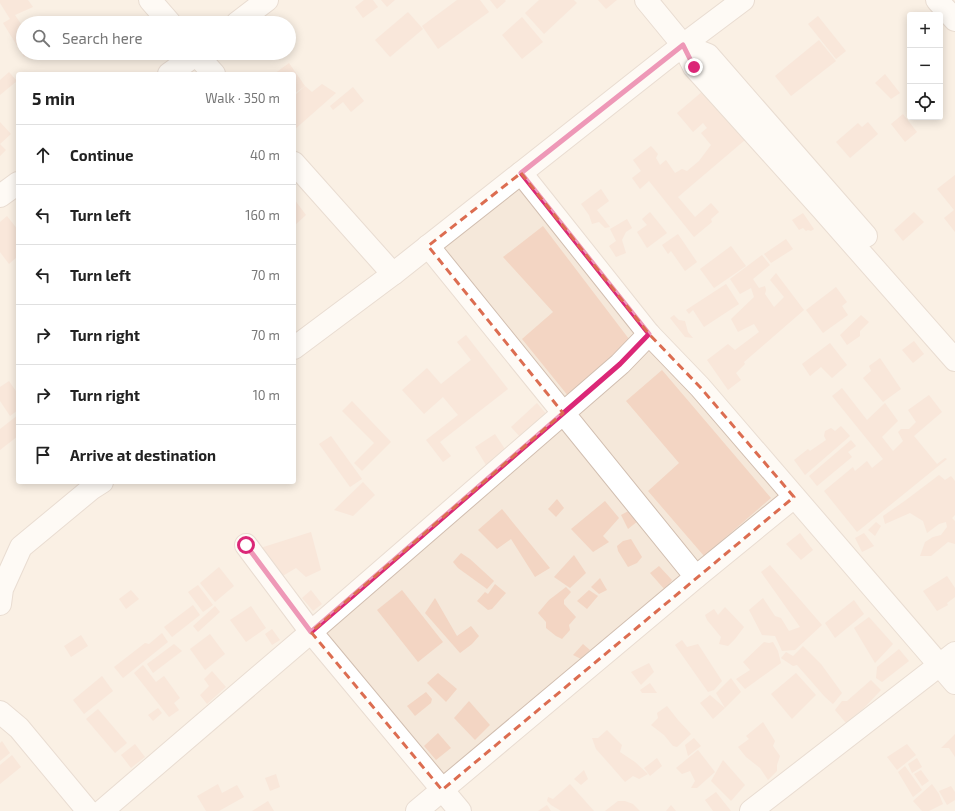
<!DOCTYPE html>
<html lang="en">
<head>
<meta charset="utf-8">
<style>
	:root { --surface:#fff; --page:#f2f2f2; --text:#222; --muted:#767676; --line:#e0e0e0 }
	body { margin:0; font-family:"Exo 2",sans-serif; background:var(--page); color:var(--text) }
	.controls { position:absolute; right:12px; top:12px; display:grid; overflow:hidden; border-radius:4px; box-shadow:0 2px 10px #0003 }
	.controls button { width:36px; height:36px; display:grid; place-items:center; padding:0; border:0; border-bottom:1px solid var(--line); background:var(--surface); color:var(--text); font:20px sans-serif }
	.stop { position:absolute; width:12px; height:12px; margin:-9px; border:3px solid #db2777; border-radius:50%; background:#fff }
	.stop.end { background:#db2777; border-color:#fff; box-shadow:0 1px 4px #0008 }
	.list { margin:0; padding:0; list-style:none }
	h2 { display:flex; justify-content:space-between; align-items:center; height:52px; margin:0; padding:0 16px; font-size:17px }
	h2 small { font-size:13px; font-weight:400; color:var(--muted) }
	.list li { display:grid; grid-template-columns:26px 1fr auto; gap:12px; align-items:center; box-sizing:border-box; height:60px; padding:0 16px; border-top:1px solid var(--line) }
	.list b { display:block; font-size:15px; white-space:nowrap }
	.list em { font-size:13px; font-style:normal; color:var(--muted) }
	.icon { flex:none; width:22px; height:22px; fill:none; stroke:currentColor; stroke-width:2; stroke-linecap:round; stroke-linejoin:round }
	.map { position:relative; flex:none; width:955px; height:811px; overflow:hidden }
	.search { position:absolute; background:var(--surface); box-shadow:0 2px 10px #0003; left:16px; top:16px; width:280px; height:44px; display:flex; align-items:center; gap:10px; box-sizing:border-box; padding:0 14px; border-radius:22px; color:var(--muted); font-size:15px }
	.panel { position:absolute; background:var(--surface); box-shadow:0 2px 10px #0003; left:16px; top:72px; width:280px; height:412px; border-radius:4px }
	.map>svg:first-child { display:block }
</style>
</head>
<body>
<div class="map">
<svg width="955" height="811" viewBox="0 0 955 811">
	<rect width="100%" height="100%" fill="#fdf6ec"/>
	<path fill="#f5e8da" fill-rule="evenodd" d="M0 0H955V811H0ZM910 15H940V117H910ZM23 23H289V53H23ZM18 74H294V482H18Z"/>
	<g fill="#f3d5c3">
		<polygon points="0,0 28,0 33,7 15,15 23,27 23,53 31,53 24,57 3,23 10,19 0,3"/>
		<polygon points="364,0 373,0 378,7 363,18 355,7"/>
		<polygon points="381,0 395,0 387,7"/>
		<polygon points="457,0 480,0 489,12 438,49 422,26"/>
		<polygon points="490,0 505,0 506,1 497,9"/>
		<polygon points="539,0 574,0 577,3 544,34 525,13"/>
		<polygon points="598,0 617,0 606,9"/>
		<polygon points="408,12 423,29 390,57 375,40"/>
		<polygon points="818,16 846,51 836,59 808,24"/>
		<polygon points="522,17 543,42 522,59 502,35"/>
		<polygon points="819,40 836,61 791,96 775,76"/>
		<polygon points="289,63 305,86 294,94 294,74 274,74"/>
		<polygon points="9,72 17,81 0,95 0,80"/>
		<polygon points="885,74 900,93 891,99 875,83"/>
		<polygon points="322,84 336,93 294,130 294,96 305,86 312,92"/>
		<polygon points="353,87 364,101 351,112 343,102 333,110 330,106"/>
		<polygon points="703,91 745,140 678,197 695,217 711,203 719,212 711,219 712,222 694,237 649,181 640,189 632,178 641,171 633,160 651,146 658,154 656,158 660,165 666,160 675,173 682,169 687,171 699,161 711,145 701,133 707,128 703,123 693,132 677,113"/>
		<polygon points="903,114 917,132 905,142 891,124"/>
		<polygon points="0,122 11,134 0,144 6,150 0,156"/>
		<polygon points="868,122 878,134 850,158 836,142 858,123 862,127"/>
		<polygon points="955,175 955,232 944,218 954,210 937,189"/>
		<polygon points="601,189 609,201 597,210 610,227 605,228 599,222 592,224 589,215 581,204"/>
		<polygon points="294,199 306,215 294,226"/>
		<polygon points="650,212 667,233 647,248 637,232 647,225 642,219"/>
		<polygon points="914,212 924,222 903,241 894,230"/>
		<polygon points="803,213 814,229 811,231 808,230 806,231 803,228 799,230 792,220"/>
		<polygon points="7,216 18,230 18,256 9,264 0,252 0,222"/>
		<polygon points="627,219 632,228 626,232 622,240 626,253 616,257 609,246 616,241 610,229"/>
		<polygon points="543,226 632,343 569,397 522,339 553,312 503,257"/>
		<polygon points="678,234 697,262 685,271 671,251 668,254 662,245"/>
		<polygon points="786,239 793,249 771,263 764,254"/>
		<polygon points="731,246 746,266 714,288 700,269"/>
		<polygon points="762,255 770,265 753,279 759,288 765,286 766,290 765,294 774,307 784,297 770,280 776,273 804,310 744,362 745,364 736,373 741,380 728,390 707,360 728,344 735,350 759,332 754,324 738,332 731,319 754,297 751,288 740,294 730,279"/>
		<polygon points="726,284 739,304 704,327 693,310 689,314 686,310"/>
		<polygon points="836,287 847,302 842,306 848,315 823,333 806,310"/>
		<polygon points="674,315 679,320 685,321 688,332 693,338 685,337 670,318"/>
		<polygon points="861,315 869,322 860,331 860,336 847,345 840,335"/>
		<polygon points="466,335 508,389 440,442 451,456 443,462 426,440 458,415 443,397 424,414 402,390 427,368 441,384 471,360 457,342"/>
		<polygon points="914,341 924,354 913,363 902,350"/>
		<polygon points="830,343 847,365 832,378 821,367 810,376 802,364"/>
		<polygon points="880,358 901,389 883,402 863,378 871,371 869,366"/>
		<polygon points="662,370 771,498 704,556 648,491 679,463 626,401"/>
		<polygon points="9,381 18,394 18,410 10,416 0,401 0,387"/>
		<polygon points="842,388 867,420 885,403 898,421 882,437 893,451 903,441 898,432 901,429 909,429 916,422 908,410 929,395 942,412 914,436 937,464 945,458 947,459 857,532 824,491 853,467 855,471 867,461 872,468 883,459 832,396"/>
		<polygon points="352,401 391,442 362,471 354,463 374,443 342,411"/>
		<polygon points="537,403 548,416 522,439 511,427"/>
		<polygon points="18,415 18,436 0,450 0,429"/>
		<polygon points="841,426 850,436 805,475 794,460 808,449 810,451 826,440 824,436 825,431 831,428 835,431"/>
		<polygon points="495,434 507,452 486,465 475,447"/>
		<polygon points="331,436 362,479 350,487 319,444"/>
		<polygon points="851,440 856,446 848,452 852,457 817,486 809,476"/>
		<polygon points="939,475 945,480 951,476 955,481 955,515 952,518 955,521 955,544 948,542 931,556 920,556 925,542 933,537 941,535 947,527 946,522 939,524 927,533 923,521 910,513 885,524 883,516 906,500"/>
		<polygon points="363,482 375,495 353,516 334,510"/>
		<polygon points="557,499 564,508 556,517 548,509"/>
		<polygon points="605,501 619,518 603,536 609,542 593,552 571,529"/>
		<polygon points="502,509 550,568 535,577 511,539 497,549 478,530"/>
		<polygon points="632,509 638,521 628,529 621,515"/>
		<polygon points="876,522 881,526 875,536 868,530"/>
		<polygon points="311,532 321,570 306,577 296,568 281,577 257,549"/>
		<polygon points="800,533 813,550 801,560 786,544"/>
		<polygon points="864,533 874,546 862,552 855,538"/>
		<polygon points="631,539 642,557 637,563 628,567 618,551 617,546 623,541"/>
		<polygon points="461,553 470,559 494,581 487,589 458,568 453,562"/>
		<polygon points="574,555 586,573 570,588 554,577"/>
		<polygon points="770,565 822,625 795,650 782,651 775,636 762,635 749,610 763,598 775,616 781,618 789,631 800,627 761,572"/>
		<polygon points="659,566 672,580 665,590 650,573"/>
		<polygon points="219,567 234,586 215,602 200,583"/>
		<polygon points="947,576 955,588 955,597 947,603 948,605 937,611 923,591"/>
		<polygon points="600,578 607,590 599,594 591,587"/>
		<polygon points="495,584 506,593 492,609 488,610 477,601 485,592 488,594"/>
		<polygon points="198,585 213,605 203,612 188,592"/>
		<polygon points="566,587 571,592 564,600 564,604 576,617 569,625 570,630 562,639 556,636 546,628 546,622 538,613 549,600"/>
		<polygon points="131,590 139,599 126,609 119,599"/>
		<polygon points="311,590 322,604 313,611 302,598"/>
		<polygon points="402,590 443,642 418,662 377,610"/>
		<polygon points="589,590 598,596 587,609 577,601"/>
		<polygon points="435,598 457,636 471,626 479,636 472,644 460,653 425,613"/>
		<polygon points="854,600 864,614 835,638 825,623"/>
		<polygon points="193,605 200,615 172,637 164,627"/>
		<polygon points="215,606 220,612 198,632 193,626"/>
		<polygon points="251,606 266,628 246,642 230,620"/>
		<polygon points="725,607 744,627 735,639 728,646 719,644 721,637 707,620 705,615 714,609 718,615"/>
		<polygon points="869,617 893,644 875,663 854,628"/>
		<polygon points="272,629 280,640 272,645 265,634"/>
		<polygon points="162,633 168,642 123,678 114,667 145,643 149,644"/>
		<polygon points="210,634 225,654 205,670 190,649"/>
		<polygon points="81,635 88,646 71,657 64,646"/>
		<polygon points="682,640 687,647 698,644 722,681 714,690 708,692 675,645"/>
		<polygon points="764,642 769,643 773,642 778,651 781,663 745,689 736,679 750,670 743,662"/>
		<polygon points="174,644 182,651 153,673 147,664"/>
		<polygon points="583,644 590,650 581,659 573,655"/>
		<polygon points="803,646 821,664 842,693 833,704 825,697 797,665 793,666 781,658 786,652 793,656"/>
		<polygon points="899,649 909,661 882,682 876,678 877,667"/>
		<polygon points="649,663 654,672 641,685 631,672"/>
		<polygon points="143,665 156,682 164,676 180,698 174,703 179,710 169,717 134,673"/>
		<polygon points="212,671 226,687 207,704 200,695 209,686 204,679"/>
		<polygon points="438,673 457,689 446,702 427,683"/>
		<polygon points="796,673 816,695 792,719 771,694"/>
		<polygon points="102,676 113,691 84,714 73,700"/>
		<polygon points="731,678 741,692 725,708 716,693"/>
		<polygon points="871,680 881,690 864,708 846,723 835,710 842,701 847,701"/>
		<polygon points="650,683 657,693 642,693 640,690"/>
		<polygon points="426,692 432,699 431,703 415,716 407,706"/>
		<polygon points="710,695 725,708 713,719 700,703"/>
		<polygon points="469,701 490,725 475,740 454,718"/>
		<polygon points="667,706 678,720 691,734 677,747 673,746 664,735 651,725 658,718 657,713"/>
		<polygon points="158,708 162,713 153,721 148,715"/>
		<polygon points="98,709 127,743 115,753 86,719"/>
		<polygon points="763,722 775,741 773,746 780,756 777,765 777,771 768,780 760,768 746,757 738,747 749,739 746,736"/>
		<polygon points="607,730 622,745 620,752 635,762 648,774 639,779 633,776 625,782 612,767 596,749 592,738 598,738"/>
		<polygon points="438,733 451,748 436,760 424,746"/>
		<polygon points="955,734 955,757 949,748 941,748"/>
		<polygon points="694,738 701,746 688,756 685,745"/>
		<polygon points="2,741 10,753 0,761 0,743"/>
		<polygon points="135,744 145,757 131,768 121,755"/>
		<polygon points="907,744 916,755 897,770 887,757"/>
		<polygon points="698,750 715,772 697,788 691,788 695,781 690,771 682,774 676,768"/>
		<polygon points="12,755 21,767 0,784 0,765"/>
		<polygon points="657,758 662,766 650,776 644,768"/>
		<polygon points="917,758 922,767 912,773 908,764"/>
		<polygon points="723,760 745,785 731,801 711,781"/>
		<polygon points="905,766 922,790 913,797 898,772"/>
		<polygon points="584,770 588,779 581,785 574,779"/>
		<polygon points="921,770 929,781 922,786 914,774"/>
		<polygon points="276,774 280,787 270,791 265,778"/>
		<polygon points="218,784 222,793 237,785 244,797 219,811 206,811 197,796"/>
		<polygon points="570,784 594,811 561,811 551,805 547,801 548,797 553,799"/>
		<polygon points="932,784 939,794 943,804 929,811 922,811 913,801"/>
		<polygon points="951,786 955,792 955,800 947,805 939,791"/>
		<polygon points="716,792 731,811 713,811 705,800"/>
		<polygon points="268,801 274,811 252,811"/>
		<polygon points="618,801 625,801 633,804 640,811 605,811"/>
		<polygon points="547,805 551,811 538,811"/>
		<polygon points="671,805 676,811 666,811"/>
	</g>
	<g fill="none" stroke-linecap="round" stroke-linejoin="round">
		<g stroke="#d1beb0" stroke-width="24">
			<g id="minor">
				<polyline points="150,0 170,23"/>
				<polyline points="646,0 683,45 694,67 822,209 955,360"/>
				<polyline points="937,0 955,20"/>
				<polyline points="237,23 267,0"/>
				<polyline points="683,45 708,55 866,236"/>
				<polyline points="195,53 214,74"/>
				<polyline points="169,74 198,53"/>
				<polyline points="294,163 393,274"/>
				<polyline points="521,173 649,334 700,387 955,683"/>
				<polyline points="0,196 18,183"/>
				<polyline points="428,246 696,577"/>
				<polyline points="294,348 393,274 683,45 743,0"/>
				<polyline points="246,545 311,632 460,811"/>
				<polyline points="0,604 2,589 21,547 91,489 102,482"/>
				<polyline points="0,712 19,728 88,811"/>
				<polyline points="102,811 311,632 620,364 649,334"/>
				<polyline points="417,811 696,577 794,497"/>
				<polyline points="751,811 955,653"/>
			</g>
		</g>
		<use href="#minor" stroke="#fff" stroke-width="22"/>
	</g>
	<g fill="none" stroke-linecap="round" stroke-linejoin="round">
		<polyline stroke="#db2777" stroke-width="5" points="246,545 311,632 620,364 649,334 521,173 683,45 694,67"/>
	</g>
	<path d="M0 0H955V811H0ZM521 173 649 334 700 387 794 497 442 790 311 632 563 413 428 246Z" fill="#fdf6ec" fill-opacity=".55" fill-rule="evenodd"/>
	<path fill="none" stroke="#dc6d51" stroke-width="3" stroke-dasharray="8 5" stroke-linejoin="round" d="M521 173 649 334 700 387 794 497 442 790 311 632 563 413 428 246Z"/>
</svg>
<div class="controls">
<button>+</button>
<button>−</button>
<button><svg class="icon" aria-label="locate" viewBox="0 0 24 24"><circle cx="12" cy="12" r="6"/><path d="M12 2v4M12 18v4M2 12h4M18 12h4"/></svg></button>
</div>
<div class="stop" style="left:246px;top:545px"></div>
<div class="stop end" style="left:694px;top:67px"></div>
<div class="search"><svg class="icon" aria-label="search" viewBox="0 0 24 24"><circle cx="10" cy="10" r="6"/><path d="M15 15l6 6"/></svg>Search here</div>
<section class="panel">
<h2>5 min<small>Walk · 350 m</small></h2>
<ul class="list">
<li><svg class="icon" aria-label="ahead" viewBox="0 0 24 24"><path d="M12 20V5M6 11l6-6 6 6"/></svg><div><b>Continue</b></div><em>40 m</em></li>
<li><svg class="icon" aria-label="left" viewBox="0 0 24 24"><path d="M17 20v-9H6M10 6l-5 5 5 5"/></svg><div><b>Turn left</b></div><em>160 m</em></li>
<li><svg class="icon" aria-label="left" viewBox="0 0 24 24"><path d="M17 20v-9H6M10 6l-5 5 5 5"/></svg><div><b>Turn left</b></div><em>70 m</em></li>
<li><svg class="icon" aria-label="right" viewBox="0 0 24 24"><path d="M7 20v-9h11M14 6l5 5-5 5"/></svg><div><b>Turn right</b></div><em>70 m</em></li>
<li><svg class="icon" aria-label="right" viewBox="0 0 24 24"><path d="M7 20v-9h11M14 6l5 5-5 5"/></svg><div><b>Turn right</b></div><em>10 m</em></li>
<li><svg class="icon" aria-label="arrive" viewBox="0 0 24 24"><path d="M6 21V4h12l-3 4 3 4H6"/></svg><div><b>Arrive at destination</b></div></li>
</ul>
</section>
</div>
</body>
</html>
